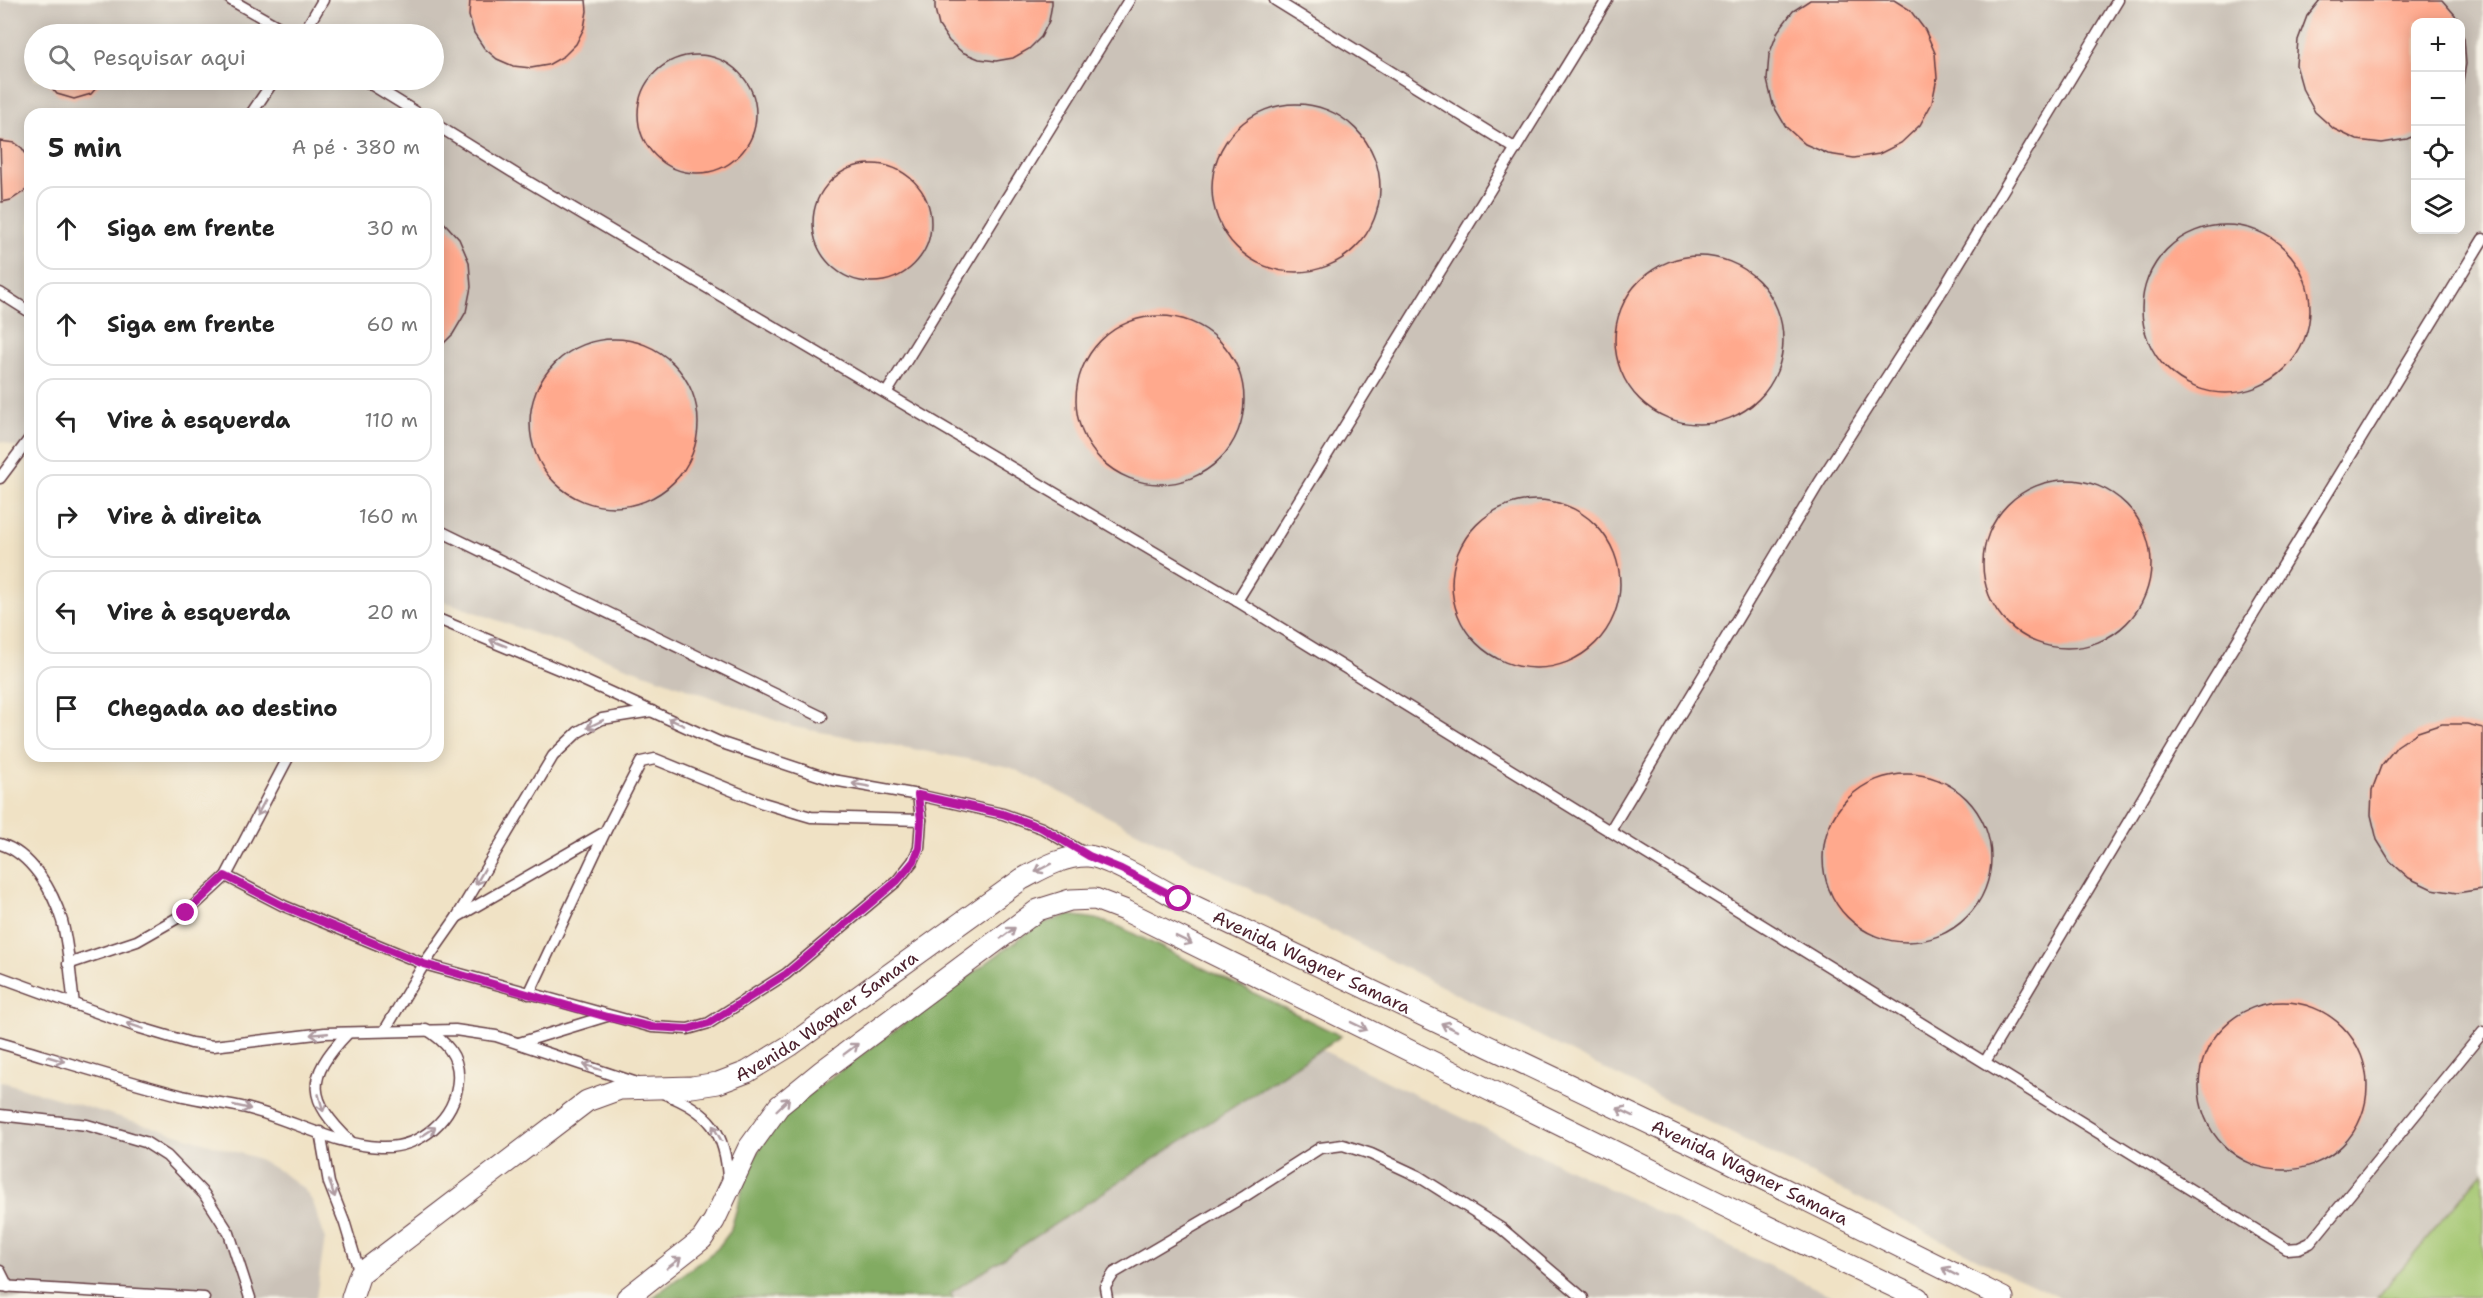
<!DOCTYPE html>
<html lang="pt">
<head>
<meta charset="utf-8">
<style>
	:root { --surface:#fff; --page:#f6f6f6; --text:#222; --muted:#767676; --line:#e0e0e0 }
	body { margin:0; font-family:"Shantell Sans",sans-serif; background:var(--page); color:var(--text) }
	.controls { position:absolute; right:18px; top:18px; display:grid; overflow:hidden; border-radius:12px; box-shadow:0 3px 15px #0003 }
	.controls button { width:54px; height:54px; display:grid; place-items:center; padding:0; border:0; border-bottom:2px solid var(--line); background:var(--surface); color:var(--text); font:30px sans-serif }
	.stop { position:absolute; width:18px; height:18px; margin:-14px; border:4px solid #b5179e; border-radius:50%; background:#fff }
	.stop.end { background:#b5179e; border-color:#fff; box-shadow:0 2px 6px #0008 }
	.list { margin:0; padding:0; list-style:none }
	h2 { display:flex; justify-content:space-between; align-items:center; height:78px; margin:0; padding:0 24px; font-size:26px }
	h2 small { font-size:20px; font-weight:400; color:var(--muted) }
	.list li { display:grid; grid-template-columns:39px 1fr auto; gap:18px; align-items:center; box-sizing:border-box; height:84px; margin:0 12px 12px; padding:0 12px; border:2px solid var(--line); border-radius:18px }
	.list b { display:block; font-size:22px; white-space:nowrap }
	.list em { font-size:20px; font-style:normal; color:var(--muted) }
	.icon { flex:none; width:33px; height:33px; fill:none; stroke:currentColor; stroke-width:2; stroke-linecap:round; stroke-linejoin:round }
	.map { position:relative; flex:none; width:2483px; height:1298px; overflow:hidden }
	.search { position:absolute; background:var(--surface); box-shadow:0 3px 15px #0003; left:24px; top:24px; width:420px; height:66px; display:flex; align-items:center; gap:15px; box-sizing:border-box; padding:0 21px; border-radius:33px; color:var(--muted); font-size:22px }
	.panel { position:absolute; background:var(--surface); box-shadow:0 3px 15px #0003; left:24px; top:108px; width:420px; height:654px; border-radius:18px }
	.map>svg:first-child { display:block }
</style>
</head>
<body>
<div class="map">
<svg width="2483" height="1298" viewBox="0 0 2483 1298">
	<rect width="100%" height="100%" fill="#f7f3e8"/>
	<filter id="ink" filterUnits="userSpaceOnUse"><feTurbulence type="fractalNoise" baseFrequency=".0167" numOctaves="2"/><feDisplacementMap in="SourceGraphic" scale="12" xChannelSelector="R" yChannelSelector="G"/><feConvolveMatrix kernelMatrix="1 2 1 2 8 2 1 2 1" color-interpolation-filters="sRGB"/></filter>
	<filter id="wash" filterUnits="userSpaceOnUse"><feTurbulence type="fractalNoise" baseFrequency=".008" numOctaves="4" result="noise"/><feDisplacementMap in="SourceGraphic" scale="24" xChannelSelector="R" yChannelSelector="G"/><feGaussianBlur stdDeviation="1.35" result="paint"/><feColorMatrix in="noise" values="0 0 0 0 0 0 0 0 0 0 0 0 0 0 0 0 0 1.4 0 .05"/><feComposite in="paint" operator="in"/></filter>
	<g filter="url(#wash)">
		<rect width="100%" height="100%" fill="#f0e2c5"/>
		<g fill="#cbc2b8" fill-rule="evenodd">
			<path d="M0 0H2483V1171L2377 1298H2061L2002 1271 1010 767 794 727 438 599V114H30V452L0 441ZM2416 22H2460V230H2416ZM34 34H434V80H34Z"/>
			<polygon points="1320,1049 1836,1298 953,1298 950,1293"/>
			<polygon points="0,1081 256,1158 281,1172 303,1188 313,1202 325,1238 316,1298 0,1298"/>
		</g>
		<polygon fill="#a3c670" stroke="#76724e" stroke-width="1.5" points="2483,1171 2483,1290 2476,1298 2377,1298"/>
		<polygon fill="#82ab62" stroke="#666546" stroke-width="1.5" points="1069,915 1096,919 1120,927 1341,1036 950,1293 953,1298 652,1298 717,1249 730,1232 749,1166 781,1114 1038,925"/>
		<g id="blocks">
			<g fill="#ffa98d">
				<polygon points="470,0 586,0 587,11 584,28 576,44 564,56 548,65 531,68 513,66 497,59 484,48 474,33 469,16"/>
				<polygon points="935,0 1052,0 1052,4 1049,21 1041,37 1029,49 1013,58 996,61 979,59 962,52 949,41 939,26 935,9"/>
				<polygon points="1810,0 1894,0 1910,10 1925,30 1935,53 1937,78 1932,103 1920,125 1901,143 1879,154 1854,158 1828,154 1805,144 1786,127 1773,105 1767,80 1769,55 1778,31 1793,11"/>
				<polygon points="2320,0 2442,0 2455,15 2458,22 2416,22 2416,135 2407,139 2382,143 2357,140 2334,129 2315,112 2303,90 2296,65 2298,40 2307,16"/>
				<polygon points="2460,30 2464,38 2466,64 2462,87"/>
				<circle cx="697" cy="114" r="59"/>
				<polygon points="45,80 103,80 91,94 74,99 57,94"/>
				<circle cx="1296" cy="188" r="84"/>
				<polygon points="0,141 15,143 22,148 30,160 30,183 26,190 11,200 2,202"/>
				<circle cx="872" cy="223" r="59"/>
				<polygon points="438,216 459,239 469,262 471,287 466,312 453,334 438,349"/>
				<circle cx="2226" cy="309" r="84"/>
				<circle cx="1699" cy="340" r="84"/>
				<circle cx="1160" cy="400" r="84"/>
				<circle cx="614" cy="423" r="84"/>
				<circle cx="2067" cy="564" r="84"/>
				<circle cx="1536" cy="584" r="84"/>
				<polygon points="2442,724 2467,724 2483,728 2482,889 2457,893 2432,889 2409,878 2390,861 2377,840 2371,815 2372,790 2381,766 2397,746 2418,732"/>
				<circle cx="1907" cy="858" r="84"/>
				<circle cx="2283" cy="1086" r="84"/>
			</g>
		</g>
	</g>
	<g filter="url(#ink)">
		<use href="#blocks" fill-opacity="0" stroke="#633c42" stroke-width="1.5"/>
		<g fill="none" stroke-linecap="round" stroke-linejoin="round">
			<g stroke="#633c42" stroke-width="13">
				<g id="lane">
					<polyline points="231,0 291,34"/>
					<polyline points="1275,0 1516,149"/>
					<polyline points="303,34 323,0"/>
					<polyline points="364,80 419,114"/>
					<polyline points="251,114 274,80"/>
					<polyline points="438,126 527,181 1237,601 2287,1249 2299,1248 2310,1243 2483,1032"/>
					<polyline points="0,293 30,312"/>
					<polyline points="887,392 1129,0"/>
					<polyline points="0,478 30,438"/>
					<polyline points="438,530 822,717"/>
					<polyline points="1237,601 1607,0"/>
					<polyline points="438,619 563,671 719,742 833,780 918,795 1003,814 1042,828 1086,854"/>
					<polyline points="652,711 602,719 578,732 553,756 457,917 424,964 652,1027 688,1029 709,1023 786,974 897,881 913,861 919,848 921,820 918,795"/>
					<polyline points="1610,831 1819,483 1945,286 2118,0"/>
					<path d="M0 844C31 853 53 891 62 921 69 947 70 977 74 1004"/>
					<polyline points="226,876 284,906 424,964 385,1030"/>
					<polyline points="457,917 605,832"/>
					<polyline points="68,964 137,941 186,913 226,876 289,756"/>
					<polyline points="0,977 137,1027 191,1043 213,1046 325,1033 455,1030 496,1036 637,1083"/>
					<polyline points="529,994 605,832 641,762 655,759 763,803 811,817 921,820"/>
					<path d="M347 1034C305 1078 307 1099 350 1141"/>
					<path d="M0 1043C61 1061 122 1080 183 1096 204 1101 225 1103 246 1108 291 1119 334 1145 381 1147 420 1149 456 1118 458 1080 460 1056 445 1041 426 1029"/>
					<polyline points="519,1043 607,1016"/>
					<polyline points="1985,1062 2212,682 2483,239"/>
					<path d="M665 1094C709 1111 726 1132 728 1180"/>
					<polyline points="0,1115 87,1125 145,1142 167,1156 204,1194 229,1233 250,1298"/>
					<polyline points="320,1132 329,1183 345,1224 360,1274"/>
					<polyline points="0,1271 8,1287"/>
					<polyline points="0,1286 204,1298"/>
					<polyline points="1107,1298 1105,1287 1114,1273 1245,1196 1320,1148 1343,1145 1371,1154 1418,1176 1502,1229 1583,1298"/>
				</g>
			</g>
			<g stroke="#633c42" stroke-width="23">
				<g id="street">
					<path id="s1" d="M352 1298 360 1274 587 1101 620 1089 692 1087 718 1083 747 1072 791 1045 1022 879C1043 868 1063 856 1087 856 1105 856 1161 889 1179 899L1714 1154 2003 1298"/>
					<polyline points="627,1298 702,1239 714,1221 748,1149 779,1106 822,1071 1038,910 1070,900 1095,899 1124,910 1741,1214 1918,1298"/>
				</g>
			</g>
			<use href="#lane" stroke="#fff" stroke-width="10"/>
			<use href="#street" stroke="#fff" stroke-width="21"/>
		</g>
		<defs><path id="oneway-shaft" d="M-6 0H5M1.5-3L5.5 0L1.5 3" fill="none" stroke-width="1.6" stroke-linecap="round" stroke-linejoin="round" transform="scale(1.5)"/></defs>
		<g stroke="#ae9aa0">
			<use href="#oneway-shaft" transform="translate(498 643) rotate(-158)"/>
			<use href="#oneway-shaft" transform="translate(676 722) rotate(-156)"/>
			<use href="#oneway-shaft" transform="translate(595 724) rotate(154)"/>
			<use href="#oneway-shaft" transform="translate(861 785) rotate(-170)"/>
			<use href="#oneway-shaft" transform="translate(261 808) rotate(118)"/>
			<use href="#oneway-shaft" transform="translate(1043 868) rotate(152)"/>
			<use href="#oneway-shaft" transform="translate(480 877) rotate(120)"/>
			<use href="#oneway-shaft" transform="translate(1008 933) rotate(-37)"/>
			<use href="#oneway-shaft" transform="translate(1184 940) rotate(26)"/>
			<use href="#oneway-shaft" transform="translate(135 1026) rotate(-162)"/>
			<use href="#oneway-shaft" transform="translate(1359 1026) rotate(26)"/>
			<use href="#oneway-shaft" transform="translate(1449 1027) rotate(-154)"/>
			<use href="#oneway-shaft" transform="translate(319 1034) rotate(175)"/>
			<use href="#oneway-shaft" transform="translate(851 1049) rotate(-37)"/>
			<use href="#oneway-shaft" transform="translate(56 1059) rotate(16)"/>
			<use href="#oneway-shaft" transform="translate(592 1067) rotate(-162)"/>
			<use href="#oneway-shaft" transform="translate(321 1103) rotate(74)"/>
			<use href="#oneway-shaft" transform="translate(783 1104) rotate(-44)"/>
			<use href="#oneway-shaft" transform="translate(242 1107) rotate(13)"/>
			<use href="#oneway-shaft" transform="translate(1625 1112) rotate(-154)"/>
			<use href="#oneway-shaft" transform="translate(428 1132) rotate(-33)"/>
			<use href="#oneway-shaft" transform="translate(717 1133) rotate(-120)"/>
			<use href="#oneway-shaft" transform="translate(332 1189) rotate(71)"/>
			<use href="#oneway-shaft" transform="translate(674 1263) rotate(-37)"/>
			<use href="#oneway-shaft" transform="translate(1950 1272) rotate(-153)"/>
		</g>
	</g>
	<g fill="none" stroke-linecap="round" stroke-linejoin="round" filter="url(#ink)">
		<polyline stroke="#b5179e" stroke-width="8" points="186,913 225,876 284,906 424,964 607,1017 652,1027 688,1029 709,1023 786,974 897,881 914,861 919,848 921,820 918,795 1003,814 1042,828 1089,856 1121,869 1179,899"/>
	</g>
	<g text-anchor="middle" stroke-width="4.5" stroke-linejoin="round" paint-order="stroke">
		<g font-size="18" fill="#4a1f2b" stroke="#f7f3e8">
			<text dy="6" stroke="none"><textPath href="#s1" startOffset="1130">Avenida Wagner Samara</textPath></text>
			<text dy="6" stroke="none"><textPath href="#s1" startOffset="572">Avenida Wagner Samara</textPath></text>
			<text dy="6" stroke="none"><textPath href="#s1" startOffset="1616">Avenida Wagner Samara</textPath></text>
		</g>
	</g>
</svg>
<div class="controls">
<button>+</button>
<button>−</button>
<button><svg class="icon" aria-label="locate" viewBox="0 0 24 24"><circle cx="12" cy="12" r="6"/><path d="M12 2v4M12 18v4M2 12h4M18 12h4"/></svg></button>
<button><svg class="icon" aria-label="layers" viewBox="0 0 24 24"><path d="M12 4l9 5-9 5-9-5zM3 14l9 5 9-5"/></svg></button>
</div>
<div class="stop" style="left:1179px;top:899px"></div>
<div class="stop end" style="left:186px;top:913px"></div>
<div class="search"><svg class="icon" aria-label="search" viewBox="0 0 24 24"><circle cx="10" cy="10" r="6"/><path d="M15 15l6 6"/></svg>Pesquisar aqui</div>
<section class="panel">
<h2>5 min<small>A pé · 380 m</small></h2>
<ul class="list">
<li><svg class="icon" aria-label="ahead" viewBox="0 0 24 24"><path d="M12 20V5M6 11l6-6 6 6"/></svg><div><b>Siga em frente</b></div><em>30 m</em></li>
<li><svg class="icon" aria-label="ahead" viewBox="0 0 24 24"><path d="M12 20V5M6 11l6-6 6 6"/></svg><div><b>Siga em frente</b></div><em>60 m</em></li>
<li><svg class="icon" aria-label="left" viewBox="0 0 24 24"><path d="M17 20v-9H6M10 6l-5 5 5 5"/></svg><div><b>Vire à esquerda</b></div><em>110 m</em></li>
<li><svg class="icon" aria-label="right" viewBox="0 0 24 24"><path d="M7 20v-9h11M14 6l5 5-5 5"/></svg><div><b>Vire à direita</b></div><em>160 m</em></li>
<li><svg class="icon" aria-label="left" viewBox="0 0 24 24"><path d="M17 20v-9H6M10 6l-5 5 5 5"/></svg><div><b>Vire à esquerda</b></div><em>20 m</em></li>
<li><svg class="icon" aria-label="arrive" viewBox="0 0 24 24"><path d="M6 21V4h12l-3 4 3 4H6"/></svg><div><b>Chegada ao destino</b></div></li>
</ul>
</section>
</div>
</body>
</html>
